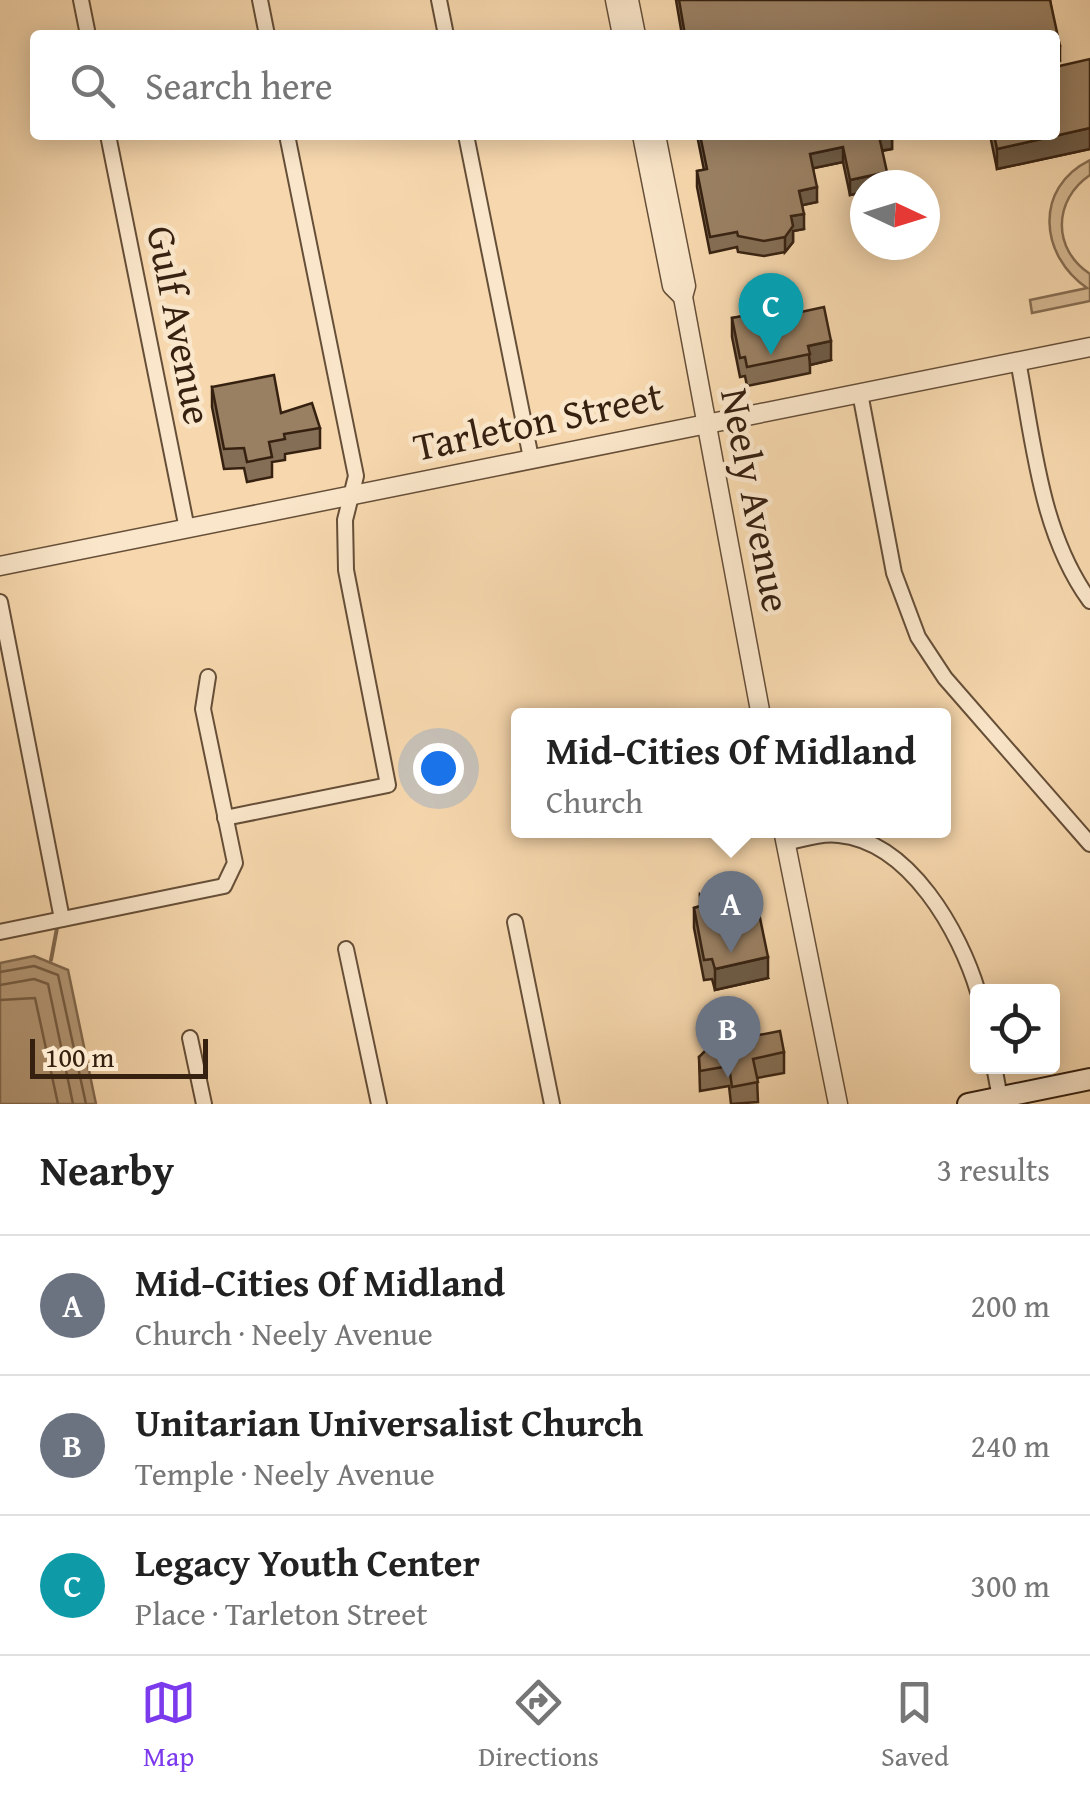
<!DOCTYPE html>
<html lang="en">
<head>
<meta charset="utf-8">
<style>
	:root { --surface:#fff; --page:#f6f6f6; --text:#222; --muted:#767676; --line:#e0e0e0; --accent:#7c3aed }
	body { margin:0; font-family:"Gentium Book Plus",serif; background:var(--page); color:var(--text) }
	.controls { position:absolute; right:30px; bottom:30px; display:grid; overflow:hidden; border-radius:10px; box-shadow:0 5px 25px #0003 }
	.controls button { width:90px; height:90px; display:grid; place-items:center; padding:0; border:0; border-bottom:2px solid var(--line); background:var(--surface); color:var(--text); font:50px sans-serif }
	.compass { position:absolute; left:850px; top:170px; width:90px; height:90px; border-radius:50%; background:var(--surface); box-shadow:0 5px 25px #0003; rotate:94deg }
	.scale { position:absolute; left:30px; bottom:25px; width:178px; box-sizing:border-box; padding-left:10px; border:5px solid #362111; border-top:0; font-size:28px; line-height:35px; white-space:nowrap; color:#362111; -webkit-text-stroke:8px #fae6ca; paint-order:stroke }
	.you { position:absolute; left:438px; top:768px; width:35px; height:35px; margin:-25px; border:8px solid #fff; border-radius:50%; background:#1a73e8; box-shadow:0 0 0 15px #1a73e833 }
	.badge { display:grid; place-items:center; width:65px; height:65px; border-radius:50%; background:var(--accent); color:#fff; font-size:32px; font-weight:700 }
	.pin { position:absolute; translate:-50% -82px; filter:drop-shadow(0 2px 5px #0008) }
	.pin::after { content:''; position:absolute; top:52px; width:35px; height:30px; background:inherit; clip-path:polygon(0 0,100% 0,50% 100%) }
	.popup { position:absolute; left:511px; top:708px; width:440px; height:130px; box-sizing:border-box; display:grid; place-content:center; border-radius:10px; background:var(--surface); filter:drop-shadow(0 2px 8px #0005); font-size:32px; white-space:nowrap; color:var(--muted) }
	.popup b { font-size:38px; color:var(--text) }
	.popup::after { content:''; position:absolute; left:50%; top:100%; margin-left:-20px; border:20px solid transparent; border-top-color:var(--surface) }
	.list { margin:0; padding:0; list-style:none }
	h2 { display:flex; justify-content:space-between; align-items:center; height:130px; margin:0; padding:0 40px; font-size:42px }
	h2 small { font-size:32px; font-weight:400; color:var(--muted) }
	.list li { display:grid; grid-template-columns:65px 1fr auto; gap:30px; align-items:center; box-sizing:border-box; height:140px; padding:0 40px; border-top:2px solid var(--line) }
	.list b { display:block; font-size:38px; white-space:nowrap }
	.list p { margin:0; font-size:32px; white-space:nowrap; color:var(--muted) }
	.list em { font-size:32px; font-style:normal; color:var(--muted) }
	.icon { flex:none; width:55px; height:55px; fill:none; stroke:currentColor; stroke-width:2; stroke-linecap:round; stroke-linejoin:round }
	.map { position:relative; flex:none; width:1090px; height:1104px; overflow:hidden }
	.search { position:absolute; background:var(--surface); box-shadow:0 5px 25px #0003; left:30px; right:30px; top:30px; height:110px; display:flex; align-items:center; gap:25px; box-sizing:border-box; padding:0 35px; border-radius:10px; color:var(--muted); font-size:38px }
	.sheet { height:550px; background:var(--surface) }
	nav { display:flex; justify-content:space-around; align-items:center; box-sizing:border-box; height:140px; border-top:2px solid var(--line); background:var(--surface); font-size:28px; color:var(--muted) }
	nav a { display:grid; justify-items:center; gap:5px }
	nav .on { color:var(--accent) }
	.map>svg:first-child { display:block }
</style>
</head>
<body>
<div class="map">
<svg width="1090" height="1104" viewBox="0 0 1090 1104">
	<rect width="100%" height="100%" fill="#f7d8ae"/>
	<filter id="stains"><feTurbulence type="fractalNoise" baseFrequency=".002" numOctaves="4"/><feColorMatrix values="0 0 0 0 .2 0 0 0 0 .09 0 0 0 0 .02 0 0 0 .5 -.17"/></filter>
	<radialGradient id="worn" r=".72"><stop offset=".6" stop-color="#630" stop-opacity="0"/><stop offset="1" stop-color="#630" stop-opacity=".3"/></radialGradient>
	<path fill="#d6b993" stroke="#866d52" stroke-width="2.5" d="M1090 160V175C1053 200 1052 249 1090 274V301L1032 313 1030 300 1087 288C1040 256 1033 188 1090 160Z"/>
	<polygon fill="#b59a79" stroke="#826a4f" stroke-width="2.5" points="34,956 68,970 96,1104 0,1104 0,963"/>
	<g fill="none" stroke-linecap="round" stroke-linejoin="round">
		<g stroke="#765e45" stroke-width="2.5">
			<polyline points="0,972 34,966 58,975 86,1104"/>
			<polyline points="0,985 34,979 48,984 73,1104"/>
			<polyline points="0,1000 35,998 58,1104"/>
		</g>
		<polyline stroke="#826a4f" stroke-width="4" points="51,960 57,928"/>
		<g stroke="#664f38" stroke-width="18">
			<g id="minor">
				<polyline points="81,0 88,35"/>
				<polyline points="260,0 267,35"/>
				<polyline points="439,0 446,35"/>
				<polyline points="108,135 187,529"/>
				<polyline points="466,135 531,458"/>
				<path d="M1018 361C1034 443 1040 532 1090 601"/>
				<polyline points="860,393 894,573 918,637 945,678 1090,844"/>
				<polyline points="0,602 62,919"/>
				<polyline points="225,818 388,785 346,570 345,520 356,476 287,135"/>
				<path d="M785 843C803 839 821 833 839 835 910 842 960 932 978 992"/>
				<polyline points="515,922 552,1104"/>
				<polyline points="0,932 224,886 235,863 203,709 208,677"/>
				<polyline points="346,949 379,1104"/>
				<polyline points="190,1038 204,1104"/>
				<polyline points="994,1066 1000,1098"/>
			</g>
		</g>
		<g stroke="#664f38" stroke-width="21">
			<g id="tertiary">
				<polyline points="615,0 622,35"/>
				<polyline points="629,0 636,35"/>
				<polyline points="642,135 672,286 683,297"/>
				<polyline points="656,135 686,286 683,297 761,716"/>
				<polyline points="0,566 1090,347"/>
				<polyline points="783,830 838,1104"/>
			</g>
		</g>
		<g stroke="#362111" stroke-width="24">
			<polyline id="secondary" points="968,1104 1090,1079"/>
		</g>
		<use href="#minor" stroke="#fae6ca" stroke-width="14"/>
		<use href="#tertiary" stroke="#fae6ca" stroke-width="18"/>
		<use href="#secondary" stroke="#fae6ca" stroke-width="20"/>
	</g>
	<g fill="#846e55" stroke="#362111" stroke-width="2.5">
		<polygon points="676,0 1050,0 1060,61 1055,35 682,35"/>
		<polygon points="1090,59 1090,149 997,169 990,135 1055,135"/>
		<polygon points="697,135 892,135 892,149 882,151 887,185 865,185 865,192 850,195 843,162 813,168 817,202 802,205 804,229 793,231 793,242 785,252 764,256 738,252 737,247 710,253 697,187 697,171 704,170"/>
		<polygon points="801,312 831,360 810,365 810,373 747,386 745,376 740,377 732,337 732,318"/>
		<polygon points="212,387 320,428 320,448 285,454 285,460 272,462 272,477 247,482 244,468 224,469 212,407"/>
		<polygon points="700,895 768,978 715,990 712,979 704,980 694,928 694,908 700,906"/>
		<polygon points="784,1052 784,1073 757,1078 758,1102 731,1104 729,1086 700,1091 699,1057"/>
	</g>
	<g fill="#6c5a45" stroke="#362111" stroke-width="2.5">
		<polygon points="1060,46 1060,61 1055,62 1055,47"/>
		<polygon points="1090,128 1090,149 997,169 997,149"/>
		<polygon points="884,135 892,135 892,149 879,151 879,136"/>
		<polygon points="843,147 843,162 810,169 810,154"/>
		<polygon points="887,172 887,185 865,185 865,192 850,195 850,180"/>
		<polygon points="817,187 817,202 799,206 799,191"/>
		<polygon points="804,214 804,229 793,231 793,242 785,252 785,237 791,216"/>
		<polygon points="831,341 831,360 810,365 808,346"/>
		<polygon points="768,957 768,978 715,990 715,969"/>
	</g>
	<g fill="#9a8063" stroke="#362111" stroke-width="2.5">
		<polygon points="679,0 1050,0 1060,46 1055,47 1055,35 685,35"/>
		<polygon points="1090,59 1090,128 997,149 994,135 1055,135 1055,67"/>
		<polygon points="700,135 884,135 879,136 887,172 850,180 843,147 810,154 817,187 799,191 804,214 791,216 793,226 785,237 764,241 738,236 737,232 710,237 697,171 707,169"/>
		<polygon points="800,304 801,312 824,307 831,341 808,346 810,354 747,367 745,357 740,358 732,318"/>
		<polygon points="274,375 281,413 312,403 320,428 284,434 285,439 269,442 272,457 247,462 244,448 224,449 212,387"/>
		<polygon points="753,884 768,957 715,969 712,959 704,960 694,908 701,906 700,895"/>
		<polygon points="780,1031 784,1052 753,1059 758,1082 732,1087 729,1066 700,1071 699,1057 712,1044"/>
	</g>
	<g text-anchor="middle" stroke-width="9" stroke-linejoin="round" paint-order="stroke">
		<g font-size="40" fill="#362111" stroke="#fae6ca">
			<text transform="translate(180 325) rotate(79)" y="14">Gulf Avenue</text>
			<text transform="translate(538 421) rotate(-12)" y="14">Tarleton Street</text>
			<text transform="translate(756 500) rotate(79)" y="14">Neely Avenue</text>
		</g>
	</g>
	<rect width="100%" height="100%" filter="url(#stains)"/>
	<rect width="100%" height="100%" fill="url(#worn)"/>
</svg>
<div class="controls">
<button><svg class="icon" aria-label="locate" viewBox="0 0 24 24"><circle cx="12" cy="12" r="6"/><path d="M12 2v4M12 18v4M2 12h4M18 12h4"/></svg></button>
</div>
<svg class="compass" viewBox="-18 -18 36 36"><path d="M0-13l5 13h-10z" fill="#e53935"/><path d="M0 13l5-13h-10z" fill="#767676"/></svg>
<div class="scale">100 m</div>
<div class="you"></div>
<div class="pin badge" style="left:731px;top:953px;background:#6b7280">A</div>
<div class="popup"><b>Mid-Cities Of Midland</b>Church</div>
<div class="pin badge" style="left:728px;top:1078px;background:#6b7280">B</div>
<div class="pin badge" style="left:771px;top:355px;background:#0f9aa8">C</div>
<div class="search"><svg class="icon" aria-label="search" viewBox="0 0 24 24"><circle cx="10" cy="10" r="6"/><path d="M15 15l6 6"/></svg>Search here</div>
</div>
<section class="sheet">
<h2>Nearby<small>3 results</small></h2>
<ul class="list">
<li><span class="badge" style="background:#6b7280">A</span><div><b>Mid-Cities Of Midland</b><p>Church · Neely Avenue</p></div><em>200 m</em></li>
<li><span class="badge" style="background:#6b7280">B</span><div><b>Unitarian Universalist Church</b><p>Temple · Neely Avenue</p></div><em>240 m</em></li>
<li><span class="badge" style="background:#0f9aa8">C</span><div><b>Legacy Youth Center</b><p>Place · Tarleton Street</p></div><em>300 m</em></li>
</ul>
</section>
<nav>
<a class="on"><svg class="icon" aria-label="map" viewBox="0 0 24 24"><path d="M3 6l6-2 6 2 6-2v14l-6 2-6-2-6 2zM9 4v14M15 6v14"/></svg>Map</a>
<a><svg class="icon" aria-label="directions" viewBox="0 0 24 24"><path d="M12 3l9 9-9 9-9-9zM9 14v-3h6M13 9l2 2-2 2"/></svg>Directions</a>
<a><svg class="icon" aria-label="saved" viewBox="0 0 24 24"><path d="M7 4h10v16l-5-4-5 4z"/></svg>Saved</a>
</nav>
</body>
</html>
